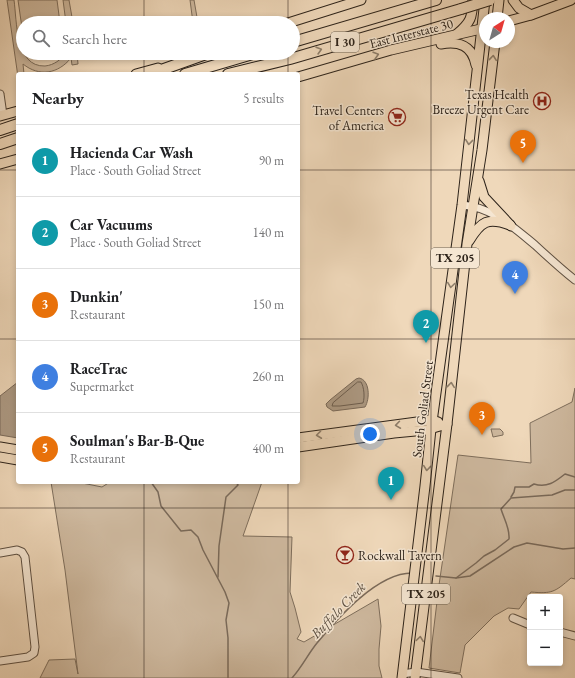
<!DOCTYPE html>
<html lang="en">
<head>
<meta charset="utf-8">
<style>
	:root { --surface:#fff; --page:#f2f2f2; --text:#202124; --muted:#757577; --line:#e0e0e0; --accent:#8f2418 }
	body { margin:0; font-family:"EB Garamond",serif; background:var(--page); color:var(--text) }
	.controls { position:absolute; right:12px; bottom:12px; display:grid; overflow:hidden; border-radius:4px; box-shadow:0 2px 6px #0003 }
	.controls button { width:36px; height:36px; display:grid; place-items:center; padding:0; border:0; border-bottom:1px solid var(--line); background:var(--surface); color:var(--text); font:20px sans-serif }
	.compass { position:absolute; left:479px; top:12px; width:36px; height:36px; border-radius:50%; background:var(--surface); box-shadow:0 2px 6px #0003; rotate:37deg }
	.you { position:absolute; left:370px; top:434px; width:14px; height:14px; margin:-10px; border:3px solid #fff; border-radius:50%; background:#1a73e8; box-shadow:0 0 0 6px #1a73e833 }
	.badge { display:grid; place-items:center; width:26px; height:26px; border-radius:50%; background:var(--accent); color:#fff; font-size:13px; font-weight:700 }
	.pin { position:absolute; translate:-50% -33px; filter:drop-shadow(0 1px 2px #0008) }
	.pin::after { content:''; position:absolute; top:21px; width:14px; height:12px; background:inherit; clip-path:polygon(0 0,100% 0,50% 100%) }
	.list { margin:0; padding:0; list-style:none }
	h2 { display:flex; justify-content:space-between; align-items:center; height:52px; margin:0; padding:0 16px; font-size:17px }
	h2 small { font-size:13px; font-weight:400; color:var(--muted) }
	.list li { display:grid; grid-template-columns:26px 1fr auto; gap:12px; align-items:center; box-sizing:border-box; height:72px; padding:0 16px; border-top:1px solid var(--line) }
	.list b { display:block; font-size:15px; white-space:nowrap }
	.list p { margin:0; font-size:13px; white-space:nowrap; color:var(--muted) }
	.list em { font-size:13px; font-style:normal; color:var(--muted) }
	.icon { flex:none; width:22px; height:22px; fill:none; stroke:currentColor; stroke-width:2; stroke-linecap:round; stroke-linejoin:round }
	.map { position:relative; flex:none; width:575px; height:678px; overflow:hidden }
	.search { position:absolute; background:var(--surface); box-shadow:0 2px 6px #0003; left:16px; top:16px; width:284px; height:44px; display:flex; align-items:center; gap:10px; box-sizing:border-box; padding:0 14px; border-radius:22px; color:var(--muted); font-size:15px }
	.panel { position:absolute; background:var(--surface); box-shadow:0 2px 6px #0003; left:16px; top:72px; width:284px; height:412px; border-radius:4px }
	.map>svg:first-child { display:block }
</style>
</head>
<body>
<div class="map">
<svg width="575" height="678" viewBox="0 0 575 678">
	<rect width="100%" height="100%" fill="#efd8ba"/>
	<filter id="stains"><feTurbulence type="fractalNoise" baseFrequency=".005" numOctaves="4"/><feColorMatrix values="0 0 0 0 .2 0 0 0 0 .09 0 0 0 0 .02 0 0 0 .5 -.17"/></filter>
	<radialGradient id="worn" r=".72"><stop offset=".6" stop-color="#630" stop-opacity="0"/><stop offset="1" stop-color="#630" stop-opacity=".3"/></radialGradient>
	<g fill="#ceb99f" stroke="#7e6e5c">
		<path d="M7 0H14C17 21 15 67 45 66 54 65 61 60 65 53H77L78 64 72 65 71 58C58 74 39 77 23 64L24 74H18V77Z"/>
		<polygon points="18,0 57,0 60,23 23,23 23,35"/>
		<polygon points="63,0 69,0 73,23 66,23"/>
		<polygon points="190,0 194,0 198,23 193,23"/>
		<path d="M575 388V579L571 578C555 592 552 594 531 592L519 609 508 608 494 616 465 645 460 673 429 668 439 585 458 455 531 463 530 423 572 402Z"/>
		<polygon points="491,429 500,429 503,432 503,435 493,437"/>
		<polygon points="51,482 82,483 102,487 110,482 262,482 243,536 292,537 290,592 295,608 301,632 297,639 304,642 378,599 381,626 379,649 379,666 382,678 40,678 49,660 75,659 78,674 65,570"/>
	</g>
	<g fill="#ad9a84" stroke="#7a6a5a">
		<path d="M359 378C370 380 370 399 365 407L333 411 327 407 326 404 330 400 356 379Z"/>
		<polygon points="18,382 18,438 0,435 0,396"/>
	</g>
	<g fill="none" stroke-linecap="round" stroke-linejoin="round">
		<path stroke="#6d5e4f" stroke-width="1" d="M358 382H361C364 387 365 397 363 403L340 406H332L333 403Z"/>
		<g stroke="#7a6a5a" stroke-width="1.5">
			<polyline points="151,482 158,492 161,506 181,531 191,530 198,537 203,550 225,592 229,603 226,620 228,638 228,678"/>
			<path d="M511 497 514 492 515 487H529L534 484C547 488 555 482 565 474L575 477"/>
			<polyline points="436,576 456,578 470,576 514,547 527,543 563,549 575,548"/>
			<polyline points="218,577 219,546 226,497 238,485 236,482"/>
			<path d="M456 578 476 563 484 556 495 550 509 539C510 528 504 519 501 509L511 498 552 495 565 490H575"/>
			<path d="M292 678C302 667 308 654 317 643 338 618 377 573 412 573"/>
		</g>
		<g stroke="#5e5042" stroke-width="9">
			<g id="minor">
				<polyline points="0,94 3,115"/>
				<path d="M462 205C492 207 513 227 535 245 548 257 561 269 575 280"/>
				<polyline points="0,553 17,550 22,552 25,557 35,647 34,653 28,657 0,661"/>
				<polyline points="513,618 530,625"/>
				<polyline points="560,632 575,636"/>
				<polyline points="402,674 416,672 458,678"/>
			</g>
		</g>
		<g stroke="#2d231a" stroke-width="11">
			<g id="major">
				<polyline points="513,0 519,8 531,15"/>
				<polyline points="497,18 499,0"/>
				<polyline points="509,21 531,15 571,0"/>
				<polyline points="288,23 361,0"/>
				<path d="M457 34C471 22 472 18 473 0"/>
				<path d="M441 44C459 41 472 45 476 65"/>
				<polyline points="136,74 158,68"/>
				<polyline points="298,77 391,50 485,28"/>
				<polyline points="0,116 18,111"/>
				<polyline points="0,164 18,159"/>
				<polyline points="479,181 484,197 511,226"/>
				<path d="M469 241C481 221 488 217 510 225"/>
				<polyline points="298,438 432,420 438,422"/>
				<polyline points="0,447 18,450"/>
				<polyline points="298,447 394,433 426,430 447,424"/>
				<polyline points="0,457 18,460"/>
				<polyline points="402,678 425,486 431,429 462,205 485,0"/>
				<polyline points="415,678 447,424 467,244 482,150 495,42"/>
			</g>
		</g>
		<g stroke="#2d231a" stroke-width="12">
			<g id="highway">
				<polyline points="293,42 436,0"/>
				<polyline points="150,74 206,54"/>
				<polyline points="185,74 256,53"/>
				<polyline points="228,74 290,59 461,9"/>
				<polyline points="0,130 18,124"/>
				<polyline points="0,144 18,138"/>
			</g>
		</g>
		<use href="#minor" stroke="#f5e6d2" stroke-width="7"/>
		<use href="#major" stroke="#efd8ba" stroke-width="9"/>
		<use href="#highway" stroke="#efd8ba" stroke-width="10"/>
		<g stroke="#2d231a" stroke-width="12" stroke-linecap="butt">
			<polyline id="highway-bridge" points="461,9 490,0"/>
		</g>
		<use href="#highway-bridge" stroke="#efd8ba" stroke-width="10"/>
	</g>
	<defs><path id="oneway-chevron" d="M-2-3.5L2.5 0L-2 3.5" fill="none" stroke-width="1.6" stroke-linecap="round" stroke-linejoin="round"/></defs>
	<g stroke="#8e7e6a">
		<use href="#oneway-chevron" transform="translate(319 50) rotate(-16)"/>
		<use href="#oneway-chevron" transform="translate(376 55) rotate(-16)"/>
		<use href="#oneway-chevron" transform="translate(493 58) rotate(-84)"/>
		<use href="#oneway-chevron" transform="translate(469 142) rotate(96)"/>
		<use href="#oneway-chevron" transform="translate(451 285) rotate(98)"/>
		<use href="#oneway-chevron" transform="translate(451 385) rotate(-84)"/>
		<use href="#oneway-chevron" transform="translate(398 425) rotate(172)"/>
		<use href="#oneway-chevron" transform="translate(319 435) rotate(173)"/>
		<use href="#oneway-chevron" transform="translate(427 468) rotate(96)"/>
		<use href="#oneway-chevron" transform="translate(420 639) rotate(-82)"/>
	</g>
	<path fill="none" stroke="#2d231a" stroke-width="1" stroke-opacity="0.55" d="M144 0V23M288 0V23M431 0V678M144 53V74M288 53V74M0 170H18M298 170H575M0 339H18M298 339H575M144 482V678M288 482V678M0 508H575"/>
	<defs>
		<g id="hospital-ring" transform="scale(0.9)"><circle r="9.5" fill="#f5e6d2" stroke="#8f2418" stroke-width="1.5"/><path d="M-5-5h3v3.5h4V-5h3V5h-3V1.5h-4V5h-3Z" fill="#8f2418"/></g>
		<g id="supermarket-ring" transform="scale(0.9)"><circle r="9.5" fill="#f5e6d2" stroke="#8f2418" stroke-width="1.5"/><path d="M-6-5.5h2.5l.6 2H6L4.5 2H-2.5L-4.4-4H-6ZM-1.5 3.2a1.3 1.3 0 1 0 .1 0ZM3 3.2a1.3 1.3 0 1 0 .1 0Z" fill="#8f2418"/></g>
		<g id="bar-ring" transform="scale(0.9)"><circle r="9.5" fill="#f5e6d2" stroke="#8f2418" stroke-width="1.5"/><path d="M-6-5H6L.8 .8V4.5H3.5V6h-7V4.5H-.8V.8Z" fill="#8f2418"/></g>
	</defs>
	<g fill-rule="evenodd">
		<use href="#hospital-ring" x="542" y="101"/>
		<use href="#supermarket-ring" x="397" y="117"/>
		<use href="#bar-ring" x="345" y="555"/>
	</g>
	<g text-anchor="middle" stroke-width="3" stroke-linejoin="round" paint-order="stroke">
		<g fill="#f5e6d2" stroke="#695e51" stroke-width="1">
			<rect x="331" y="32" width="28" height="20" rx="3"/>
			<rect x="431" y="248" width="48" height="20" rx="3"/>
			<rect x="402" y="584" width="48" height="20" rx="3"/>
		</g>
		<g font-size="12" font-weight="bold" fill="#2d231a">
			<text x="345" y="46">I 30</text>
			<text x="455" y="262">TX 205</text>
			<text x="426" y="598">TX 205</text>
		</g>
		<g font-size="13" fill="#2d231a" stroke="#f5e6d2">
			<text transform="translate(411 33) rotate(-14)" y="5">East Interstate 30</text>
			<text transform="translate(422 409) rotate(-83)" y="5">South Goliad Street</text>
		</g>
		<g font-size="13" fill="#2d231a" stroke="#f5e6d2" text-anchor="end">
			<text x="529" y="99">Texas Health<tspan x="529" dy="15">Breeze Urgent Care</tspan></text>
			<text x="384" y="115">Travel Centers<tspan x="384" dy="15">of America</tspan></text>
			<text x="358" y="560" text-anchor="start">Rockwall Tavern</text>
		</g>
		<g font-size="14" font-style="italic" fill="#5a4d3f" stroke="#f5e6d2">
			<text transform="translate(338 610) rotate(-46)" y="5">Buffalo Creek</text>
		</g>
	</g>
	<rect width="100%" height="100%" filter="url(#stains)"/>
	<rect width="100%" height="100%" fill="url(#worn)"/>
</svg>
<div class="controls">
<button>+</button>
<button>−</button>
</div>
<svg class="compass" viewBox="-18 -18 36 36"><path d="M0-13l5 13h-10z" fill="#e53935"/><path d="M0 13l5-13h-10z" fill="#757577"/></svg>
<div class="you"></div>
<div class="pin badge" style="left:391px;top:500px;background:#0f9aa8">1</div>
<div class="pin badge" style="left:426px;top:343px;background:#0f9aa8">2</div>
<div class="pin badge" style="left:482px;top:435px;background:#e8710a">3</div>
<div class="pin badge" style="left:515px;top:294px;background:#3f7fe0">4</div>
<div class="pin badge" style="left:523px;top:163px;background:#e8710a">5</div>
<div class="search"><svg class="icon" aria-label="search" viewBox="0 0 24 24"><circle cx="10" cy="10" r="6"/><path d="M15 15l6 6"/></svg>Search here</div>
<section class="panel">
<h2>Nearby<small>5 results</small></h2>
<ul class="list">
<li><span class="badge" style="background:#0f9aa8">1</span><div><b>Hacienda Car Wash</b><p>Place · South Goliad Street</p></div><em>90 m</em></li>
<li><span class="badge" style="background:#0f9aa8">2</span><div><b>Car Vacuums</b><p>Place · South Goliad Street</p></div><em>140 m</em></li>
<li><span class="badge" style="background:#e8710a">3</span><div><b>Dunkin'</b><p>Restaurant</p></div><em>150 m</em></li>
<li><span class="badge" style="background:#3f7fe0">4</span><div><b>RaceTrac</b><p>Supermarket</p></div><em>260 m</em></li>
<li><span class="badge" style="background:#e8710a">5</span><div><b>Soulman's Bar-B-Que</b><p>Restaurant</p></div><em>400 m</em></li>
</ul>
</section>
</div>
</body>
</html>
